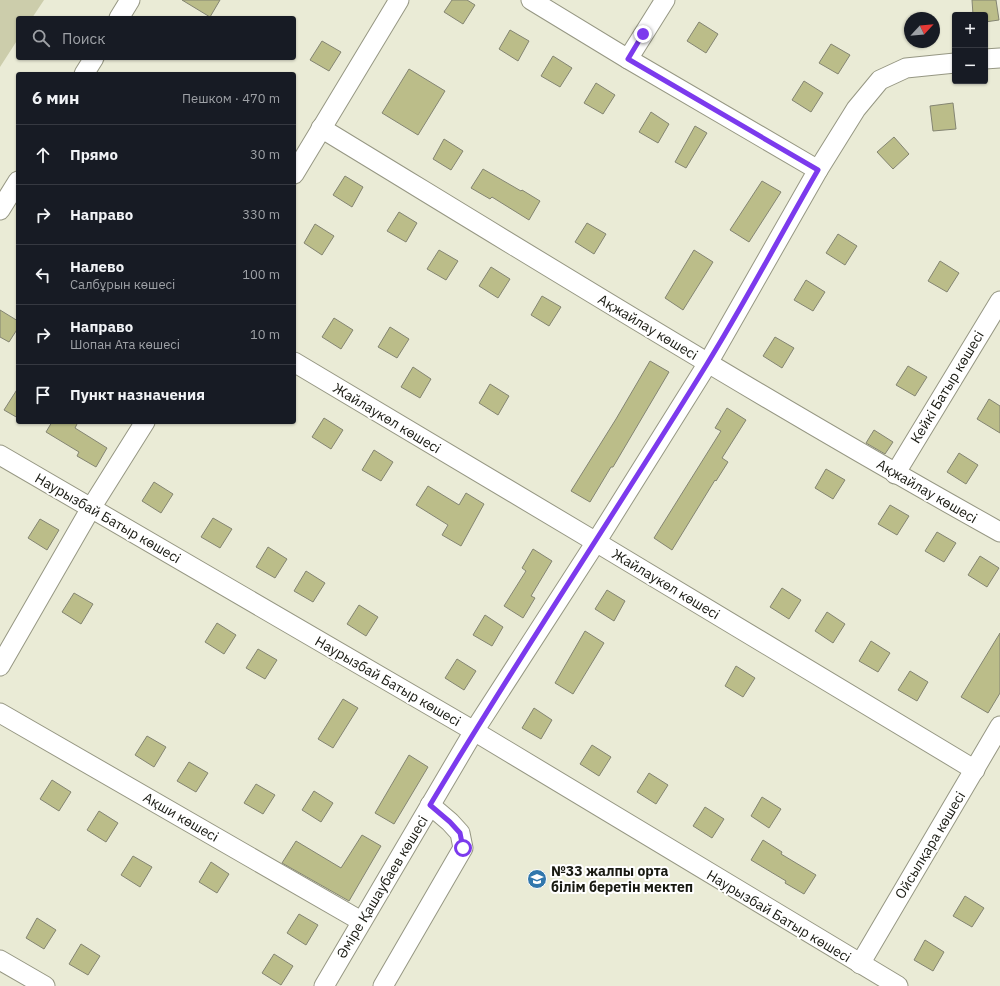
<!DOCTYPE html>
<html lang="ru">
<head>
<meta charset="utf-8">
<style>
	:root { --surface:#171b24; --page:#242831; --text:#f1f3f6; --muted:#9ea1a6; --line:#363941 }
	body { margin:0; font-family:"IBM Plex Sans",sans-serif; background:var(--page); color:var(--text) }
	.controls { position:absolute; right:12px; top:12px; display:grid; overflow:hidden; border-radius:4px; box-shadow:0 1px 3px #0004 }
	.controls button { width:36px; height:36px; display:grid; place-items:center; padding:0; border:0; border-bottom:1px solid var(--line); background:var(--surface); color:var(--text); font:20px sans-serif }
	.compass { position:absolute; left:904px; top:12px; width:36px; height:36px; border-radius:50%; background:var(--surface); box-shadow:0 1px 3px #0004; rotate:64deg }
	.stop { position:absolute; width:12px; height:12px; margin:-9px; border:3px solid #7c3aed; border-radius:50%; background:#fff }
	.stop.end { background:#7c3aed; border-color:#fff; box-shadow:0 1px 4px #0008 }
	.list { margin:0; padding:0; list-style:none }
	h2 { display:flex; justify-content:space-between; align-items:center; height:52px; margin:0; padding:0 16px; font-size:17px }
	h2 small { font-size:13px; font-weight:400; color:var(--muted) }
	.list li { display:grid; grid-template-columns:26px 1fr auto; gap:12px; align-items:center; box-sizing:border-box; height:60px; padding:0 16px; border-top:1px solid var(--line) }
	.list b { display:block; font-size:15px; white-space:nowrap }
	.list p { margin:0; font-size:13px; white-space:nowrap; color:var(--muted) }
	.list em { font-size:13px; font-style:normal; color:var(--muted) }
	.icon { flex:none; width:22px; height:22px; fill:none; stroke:currentColor; stroke-width:2; stroke-linecap:round; stroke-linejoin:round }
	.map { position:relative; flex:none; width:1000px; height:986px; overflow:hidden }
	.search { position:absolute; background:var(--surface); box-shadow:0 1px 3px #0004; left:16px; top:16px; width:280px; height:44px; display:flex; align-items:center; gap:10px; box-sizing:border-box; padding:0 14px; border-radius:4px; color:var(--muted); font-size:15px }
	.panel { position:absolute; background:var(--surface); box-shadow:0 1px 3px #0004; left:16px; top:72px; width:280px; height:352px; border-radius:4px }
	.map>svg:first-child { display:block }
</style>
</head>
<body>
<div class="map">
<svg width="1000" height="986" viewBox="0 0 1000 986">
	<rect width="100%" height="100%" fill="#eaebd6"/>
	<polygon fill="#cccdab" points="0,0 44,0 32,18 18,18 18,39 0,67"/>
	<g fill="#bbbd89" stroke="#848572">
		<polygon points="182,0 220,0 210,17"/>
		<polygon points="452,0 467,0 475,5 463,24 444,12"/>
		<polygon points="972,0 996,0 999,20 985,22 985,15 973,15"/>
		<polygon points="699,22 718,34 706,53 687,41"/>
		<polygon points="510,30 529,41 518,61 499,49"/>
		<polygon points="322,41 341,52 329,71 310,60"/>
		<polygon points="831,44 850,55 838,74 819,63"/>
		<polygon points="553,56 572,68 560,87 541,76"/>
		<polygon points="409,69 445,91 418,135 382,113"/>
		<polygon points="804,81 823,93 811,112 792,100"/>
		<polygon points="596,83 615,95 603,114 584,103"/>
		<polygon points="953,103 956,129 933,131 930,106"/>
		<polygon points="651,112 669,124 658,143 639,132"/>
		<polygon points="695,126 707,133 686,168 675,162"/>
		<polygon points="894,137 909,154 893,169 877,152"/>
		<polygon points="444,139 463,151 451,170 433,159"/>
		<polygon points="483,169 521,191 522,190 540,201 529,220 492,197 490,199 471,188"/>
		<polygon points="345,176 363,187 352,207 333,195"/>
		<polygon points="762,181 781,192 749,242 730,230"/>
		<polygon points="399,212 417,223 406,242 387,231"/>
		<polygon points="587,223 606,234 594,254 575,242"/>
		<polygon points="315,224 334,236 322,255 304,243"/>
		<polygon points="838,234 857,246 845,265 826,253"/>
		<polygon points="439,250 458,261 446,280 427,269"/>
		<polygon points="694,250 713,262 683,310 665,298"/>
		<polygon points="940,261 959,273 947,292 928,281"/>
		<polygon points="491,267 510,279 498,298 479,286"/>
		<polygon points="806,280 825,292 813,311 794,300"/>
		<polygon points="542,296 561,307 549,326 531,315"/>
		<polygon points="0,310 18,321 18,328 9,342 0,337"/>
		<polygon points="334,318 353,330 341,349 322,337"/>
		<polygon points="390,327 409,339 397,358 378,347"/>
		<polygon points="775,337 794,348 782,368 763,356"/>
		<polygon points="650,361 669,372 613,467 611,467 590,502 571,491 616,419"/>
		<polygon points="908,366 927,377 915,396 896,385"/>
		<polygon points="413,367 431,379 420,398 401,387"/>
		<polygon points="490,384 509,396 498,415 479,403"/>
		<polygon points="18,388 18,418 4,410"/>
		<polygon points="989,399 1000,406 1000,433 977,419"/>
		<polygon points="727,408 746,420 722,458 728,462 716,481 715,480 672,550 654,538 721,431 715,428"/>
		<polygon points="324,418 343,430 331,449 312,437"/>
		<polygon points="52,422 78,422 75,428 107,448 96,467 77,456 79,452 46,432"/>
		<polygon points="874,430 893,442 885,454 866,443"/>
		<polygon points="374,450 393,462 381,481 362,470"/>
		<polygon points="959,453 978,465 966,484 947,472"/>
		<polygon points="826,469 845,480 833,499 815,488"/>
		<polygon points="154,482 173,494 161,513 142,501"/>
		<polygon points="428,486 459,505 466,493 484,504 461,546 442,535 448,525 416,505"/>
		<polygon points="890,505 909,516 897,535 878,524"/>
		<polygon points="213,518 232,529 220,548 201,537"/>
		<polygon points="40,519 59,530 47,550 28,538"/>
		<polygon points="937,532 956,543 944,562 925,551"/>
		<polygon points="268,547 287,559 275,578 256,567"/>
		<polygon points="533,549 552,561 531,596 535,598 523,618 504,606 526,571 522,568"/>
		<polygon points="980,556 999,568 987,587 968,575"/>
		<polygon points="306,571 325,583 313,602 294,591"/>
		<polygon points="782,588 801,600 789,619 770,607"/>
		<polygon points="607,590 625,601 614,621 595,609"/>
		<polygon points="74,593 93,604 81,624 62,612"/>
		<polygon points="359,605 378,617 366,636 347,624"/>
		<polygon points="827,612 845,624 833,643 815,631"/>
		<polygon points="485,615 503,627 492,646 473,635"/>
		<polygon points="217,623 236,635 224,654 205,642"/>
		<polygon points="585,631 604,643 573,694 555,683"/>
		<polygon points="1000,633 1000,693 988,713 961,697"/>
		<polygon points="871,641 890,653 878,672 859,661"/>
		<polygon points="258,649 277,660 265,679 246,668"/>
		<polygon points="457,659 476,671 464,690 445,678"/>
		<polygon points="736,666 755,678 743,697 725,686"/>
		<polygon points="910,671 928,682 917,701 898,690"/>
		<polygon points="343,699 358,708 333,748 318,739"/>
		<polygon points="534,708 552,720 541,739 522,728"/>
		<polygon points="147,736 166,747 154,767 135,755"/>
		<polygon points="592,745 611,757 599,776 580,764"/>
		<polygon points="409,755 428,767 394,824 375,813"/>
		<polygon points="189,762 208,773 196,792 177,781"/>
		<polygon points="649,773 668,785 656,804 637,792"/>
		<polygon points="52,780 71,792 59,811 40,799"/>
		<polygon points="256,784 275,795 263,814 244,803"/>
		<polygon points="314,791 333,803 321,822 302,810"/>
		<polygon points="762,797 781,809 769,828 751,816"/>
		<polygon points="705,807 724,819 712,838 693,826"/>
		<polygon points="99,811 118,823 106,842 87,830"/>
		<polygon points="362,835 381,846 349,901 282,863 296,841 341,868"/>
		<polygon points="763,840 782,852 781,854 816,875 804,894 785,883 786,881 751,860"/>
		<polygon points="133,856 152,867 140,887 121,875"/>
		<polygon points="211,862 229,874 217,893 199,882"/>
		<polygon points="965,896 984,908 972,927 953,916"/>
		<polygon points="299,914 318,925 306,945 287,933"/>
		<polygon points="37,918 56,930 44,949 26,938"/>
		<polygon points="925,940 944,952 933,971 914,960"/>
		<polygon points="81,944 100,956 88,975 69,964"/>
		<polygon points="274,954 293,966 281,985 262,973"/>
	</g>
	<g fill="none" stroke-linecap="round" stroke-linejoin="round">
		<g stroke="#969783" stroke-width="21">
			<g id="minor">
				<polyline points="531,0 628,59 818,170"/>
				<polyline points="119,18 130,0"/>
				<polyline points="628,59 665,0"/>
				<polyline points="985,59 1000,58"/>
				<polyline points="84,74 94,58"/>
				<path d="M321 128C546 265 770 404 1000 532"/>
				<polyline points="294,174 399,0"/>
				<polyline points="0,210 18,181"/>
				<polyline points="294,362 596,542 975,770"/>
				<polyline points="0,455 474,731 898,986"/>
				<polyline points="895,474 1000,301"/>
				<polyline points="0,666 91,508 145,422"/>
				<polyline points="0,713 361,921"/>
				<polyline points="0,960 45,986"/>
				<polyline points="860,964 1000,726"/>
				<polyline points="324,986 474,731 596,542 708,363 818,170 856,109 880,80 906,68 955,63"/>
				<polyline points="383,986 463,848 460,833 450,822 430,805"/>
			</g>
		</g>
		<use href="#minor" stroke="#fff" stroke-width="19"/>
	</g>
	<g fill="none" stroke-linecap="round" stroke-linejoin="round">
		<path stroke="#7c3aed" stroke-width="5" d="M463 848 460 833 450 822 430 805C519 656 616 512 707 364 746 301 781 234 818 170L628 59 643 34"/>
	</g>
	<defs>
		<g id="school-disc" transform="scale(1)"><circle r="9.5" fill="#3177ac" stroke="#fff"/><path d="M0-5L7-2L0 1L-7-2ZM-4 1L0 2.5L4 1V4Q0 6-4 4Z" fill="#fff"/></g>
	</defs>
	<g fill-rule="evenodd">
		<use href="#school-disc" x="537" y="879"/>
	</g>
	<g text-anchor="middle" stroke-width="4" stroke-linejoin="round" paint-order="stroke">
		<g font-size="14" fill="#181911" stroke="#fff">
			<text transform="translate(648 327) rotate(31)" y="5">Ақжайлау көшесі</text>
			<text transform="translate(947 387) rotate(-59)" y="5">Кейкі Батыр көшесі</text>
			<text transform="translate(387 418) rotate(31)" y="5">Жайлаукөл көшесі</text>
			<text transform="translate(927 491) rotate(30)" y="5">Ақжайлау көшесі</text>
			<text transform="translate(108 518) rotate(30)" y="5">Наурызбай Батыр көшесі</text>
			<text transform="translate(666 584) rotate(31)" y="5">Жайлаукөл көшесі</text>
			<text transform="translate(388 681) rotate(30)" y="5">Наурызбай Батыр көшесі</text>
			<text transform="translate(181 817) rotate(30)" y="5">Ақши көшесі</text>
			<text transform="translate(930 845) rotate(-59)" y="5">Ойсылқара көшесі</text>
			<text transform="translate(382 887) rotate(-59)" y="5">Әміре Қашаубаев көшесі</text>
			<text transform="translate(779 916) rotate(31)" y="5">Наурызбай Батыр көшесі</text>
		</g>
		<g font-size="14" font-weight="bold" fill="#181911" stroke="#fff" text-anchor="start">
			<text x="551" y="876">№33 жалпы орта<tspan x="551" dy="16">білім беретін мектеп</tspan></text>
		</g>
	</g>
</svg>
<div class="controls">
<button>+</button>
<button>−</button>
</div>
<svg class="compass" viewBox="-18 -18 36 36"><path d="M0-13l5 13h-10z" fill="#e53935"/><path d="M0 13l5-13h-10z" fill="#9ea1a6"/></svg>
<div class="stop" style="left:463px;top:848px"></div>
<div class="stop end" style="left:643px;top:34px"></div>
<div class="search"><svg class="icon" aria-label="search" viewBox="0 0 24 24"><circle cx="10" cy="10" r="6"/><path d="M15 15l6 6"/></svg>Поиск</div>
<section class="panel">
<h2>6 мин<small>Пешком · 470 m</small></h2>
<ul class="list">
<li><svg class="icon" aria-label="ahead" viewBox="0 0 24 24"><path d="M12 20V5M6 11l6-6 6 6"/></svg><div><b>Прямо</b></div><em>30 m</em></li>
<li><svg class="icon" aria-label="right" viewBox="0 0 24 24"><path d="M7 20v-9h11M14 6l5 5-5 5"/></svg><div><b>Направо</b></div><em>330 m</em></li>
<li><svg class="icon" aria-label="left" viewBox="0 0 24 24"><path d="M17 20v-9H6M10 6l-5 5 5 5"/></svg><div><b>Налево</b><p>Салбұрын көшесі</p></div><em>100 m</em></li>
<li><svg class="icon" aria-label="right" viewBox="0 0 24 24"><path d="M7 20v-9h11M14 6l5 5-5 5"/></svg><div><b>Направо</b><p>Шопан Ата көшесі</p></div><em>10 m</em></li>
<li><svg class="icon" aria-label="arrive" viewBox="0 0 24 24"><path d="M6 21V4h12l-3 4 3 4H6"/></svg><div><b>Пункт назначения</b></div></li>
</ul>
</section>
</div>
</body>
</html>
